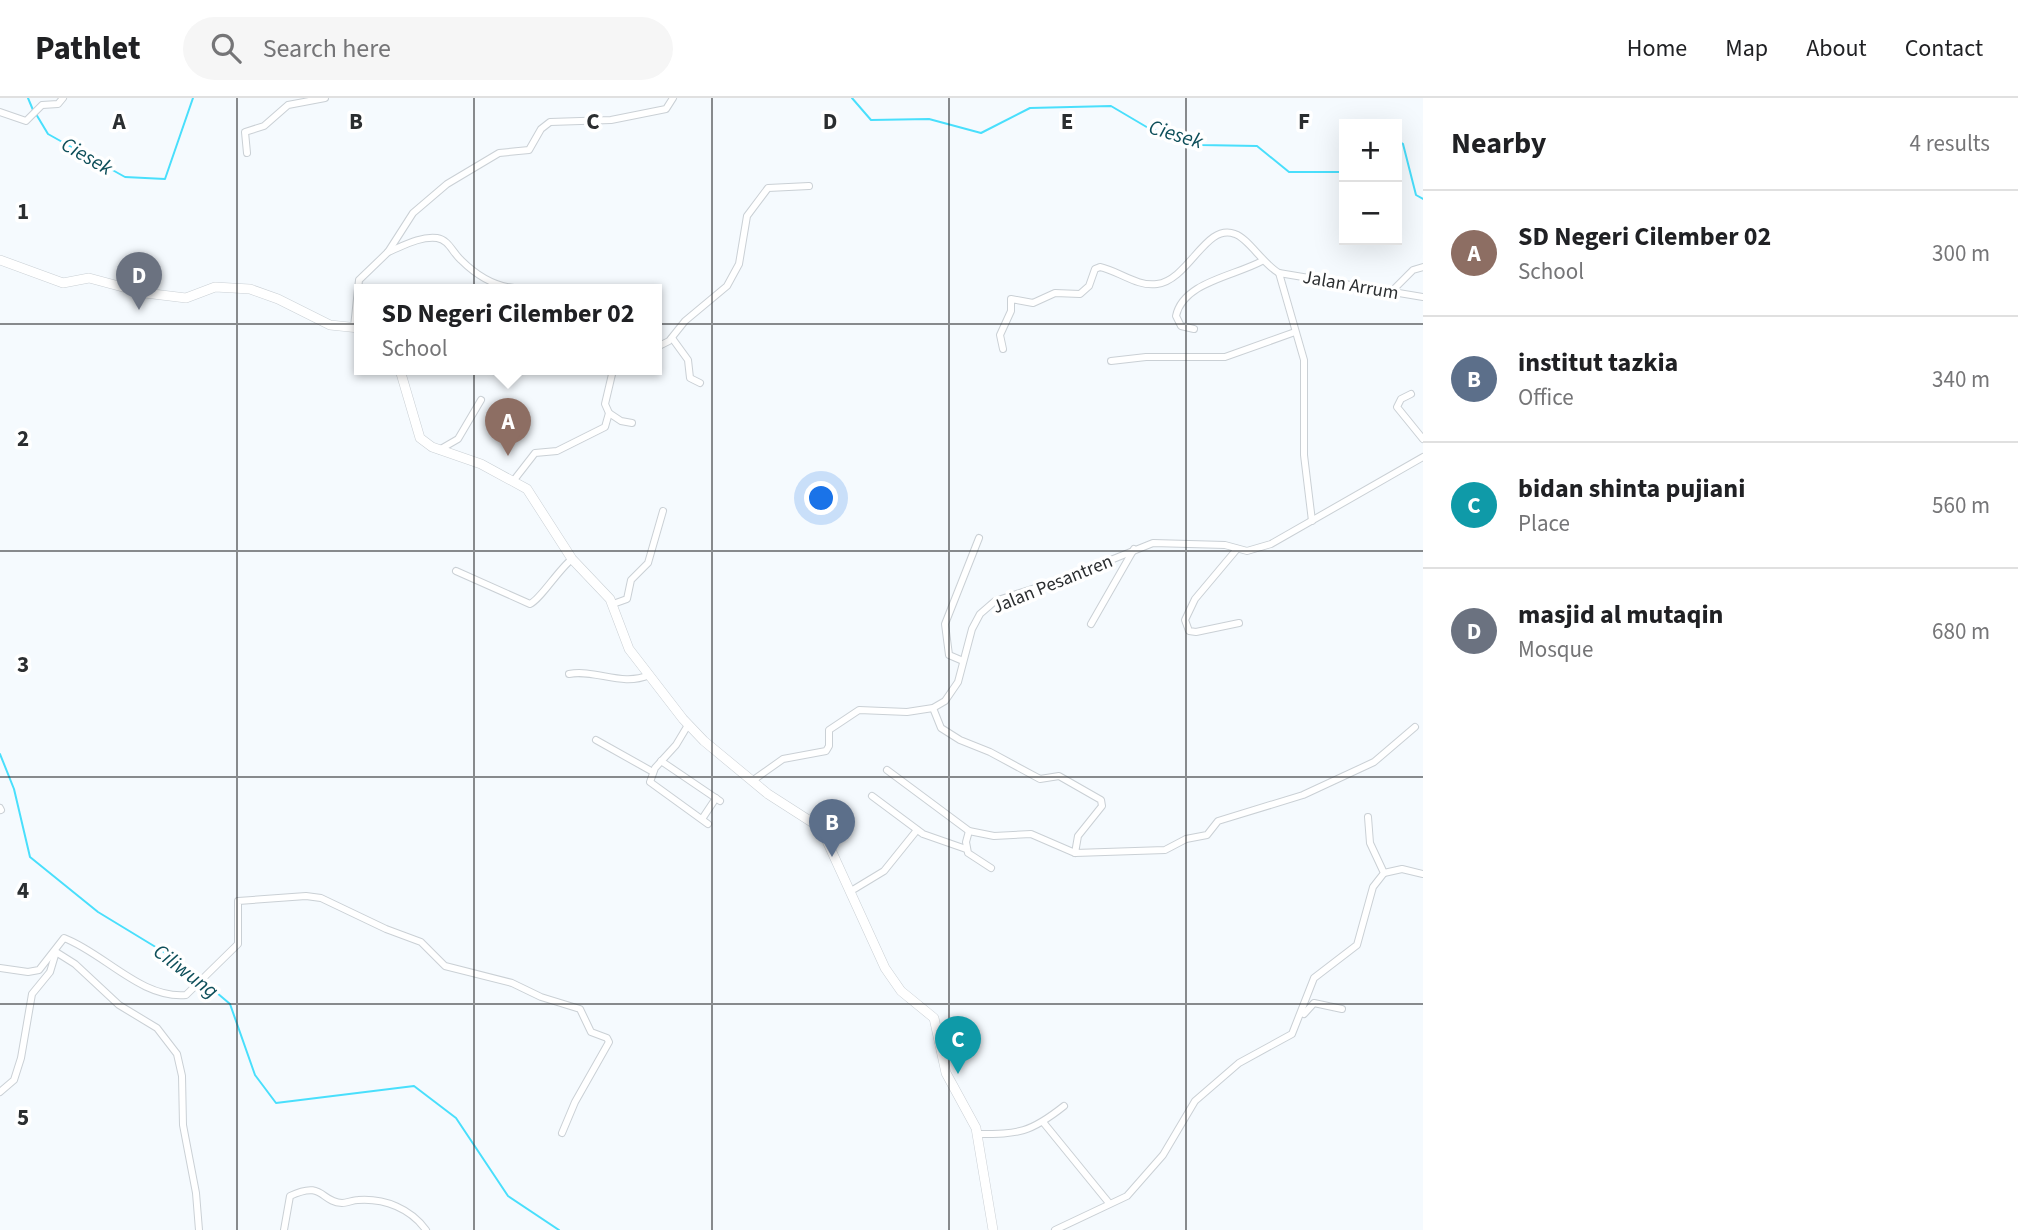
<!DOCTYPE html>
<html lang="en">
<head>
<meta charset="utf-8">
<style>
	:root { --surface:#fff; --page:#f6f6f6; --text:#202124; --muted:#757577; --line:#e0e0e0; --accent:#b45309 }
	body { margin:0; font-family:"Source Sans 3",sans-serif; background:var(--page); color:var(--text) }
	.controls { position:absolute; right:21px; top:21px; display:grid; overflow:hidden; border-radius:0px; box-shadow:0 7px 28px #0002 }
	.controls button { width:63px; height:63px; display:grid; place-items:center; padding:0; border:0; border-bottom:2px solid var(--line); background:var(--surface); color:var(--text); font:35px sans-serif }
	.you { position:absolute; left:822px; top:401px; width:24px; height:24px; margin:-18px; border:5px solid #fff; border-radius:50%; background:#1a73e8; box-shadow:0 0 0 10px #1a73e833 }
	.badge { display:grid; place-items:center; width:46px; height:46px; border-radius:50%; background:var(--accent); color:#fff; font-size:23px; font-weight:700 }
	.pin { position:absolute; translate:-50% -58px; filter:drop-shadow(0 2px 4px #0008) }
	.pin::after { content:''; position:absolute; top:37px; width:24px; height:21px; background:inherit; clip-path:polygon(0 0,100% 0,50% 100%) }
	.popup { position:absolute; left:354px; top:186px; width:308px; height:91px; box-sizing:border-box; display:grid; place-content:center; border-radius:0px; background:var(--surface); filter:drop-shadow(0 2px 5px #0005); font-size:23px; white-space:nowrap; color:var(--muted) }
	.popup b { font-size:26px; color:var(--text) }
	.popup::after { content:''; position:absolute; left:50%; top:100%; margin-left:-14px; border:14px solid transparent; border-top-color:var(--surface) }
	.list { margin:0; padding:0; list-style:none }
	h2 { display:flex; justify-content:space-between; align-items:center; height:91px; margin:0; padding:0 28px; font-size:30px }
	h2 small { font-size:23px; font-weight:400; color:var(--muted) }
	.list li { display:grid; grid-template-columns:46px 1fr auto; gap:21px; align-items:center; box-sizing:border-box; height:126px; padding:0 28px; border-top:2px solid var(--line) }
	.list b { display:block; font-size:26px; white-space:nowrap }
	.list p { margin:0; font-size:23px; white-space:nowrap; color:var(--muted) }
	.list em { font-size:23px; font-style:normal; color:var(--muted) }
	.icon { flex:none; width:38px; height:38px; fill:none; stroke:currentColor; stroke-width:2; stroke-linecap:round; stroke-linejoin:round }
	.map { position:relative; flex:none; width:1423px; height:1132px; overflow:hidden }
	header { display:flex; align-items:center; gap:42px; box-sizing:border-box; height:98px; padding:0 35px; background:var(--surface); border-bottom:2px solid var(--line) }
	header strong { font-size:33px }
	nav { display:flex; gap:38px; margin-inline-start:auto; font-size:24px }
	.search { width:490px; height:63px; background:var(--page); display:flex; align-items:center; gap:18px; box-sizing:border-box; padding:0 24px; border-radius:38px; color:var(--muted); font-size:26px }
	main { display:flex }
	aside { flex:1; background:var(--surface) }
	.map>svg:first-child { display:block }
</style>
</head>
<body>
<header>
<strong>Pathlet</strong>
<div class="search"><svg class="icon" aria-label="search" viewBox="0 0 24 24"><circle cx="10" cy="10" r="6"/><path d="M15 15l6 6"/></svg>Search here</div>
<nav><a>Home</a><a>Map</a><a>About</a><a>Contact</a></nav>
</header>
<main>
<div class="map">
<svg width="1423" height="1132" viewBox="0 0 1423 1132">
	<rect width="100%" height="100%" fill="#f5fafe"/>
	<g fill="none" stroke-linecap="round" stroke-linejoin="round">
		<g stroke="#49dffc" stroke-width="2">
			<polyline points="28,0 33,12"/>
			<polyline points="852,0 871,22 929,21 981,35 1030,10 1111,8 1150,31 1201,47 1257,48 1289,74 1341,74 1344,71"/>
			<polyline points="36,16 48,36 125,79 165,81 193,0"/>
			<polyline points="1397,43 1403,46 1416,97 1423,101"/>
			<polyline points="0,656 14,691 30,759 98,814 177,862 199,880"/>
			<polyline points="203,883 230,906 255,977 276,1005 414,988 456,1020 508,1098 559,1132"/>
		</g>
		<g stroke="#cad0d5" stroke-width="8">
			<g id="street">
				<polyline points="0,14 26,23 42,7 58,6 63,0"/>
				<polyline points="247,55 245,34 264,28 288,7 325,0"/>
				<path d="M388 154C403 148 420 138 437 140 449 142 452 154 461 162 475 176 494 188 514 190"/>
				<polyline points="1279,175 1304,262 1304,357 1312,423"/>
				<polyline points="1392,193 1413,172 1423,169"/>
				<polyline points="354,229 359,182 388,154 413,115 447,86 499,55 529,52 541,31 550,24 611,22 666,11 673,0"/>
				<path d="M1194 231 1181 228 1176 218C1183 184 1235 178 1262 163"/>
				<polyline points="672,240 688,262 690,280 700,285"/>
				<polyline points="657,249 669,243 685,223 727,188 739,166 747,118 768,90 809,88"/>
				<path d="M1003 251 1000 237 1011 213V201L1033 205 1055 195 1080 196 1089 188 1095 171 1100 169C1119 173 1137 189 1157 186 1189 182 1206 124 1235 136 1248 140 1263 166 1279 175L1423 199"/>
				<polyline points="1111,263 1146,259 1225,259 1295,234"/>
				<polyline points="1411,296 1401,301 1397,309 1423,341"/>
				<polyline points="609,315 621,323 632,325"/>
				<polyline points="439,352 458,341 481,302"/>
				<polyline points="514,382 535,355 557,353 605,329 609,315 605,306 613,272"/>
				<polyline points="1237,451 1195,501 1185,522 1189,533 1196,534 1239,525"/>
				<path d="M456 473 530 506C540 502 558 472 572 461"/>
				<polyline points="613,506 627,501 631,482 648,465 663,413"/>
				<polyline points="1091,526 1134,451"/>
				<polyline points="963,563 949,557 945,526 979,440"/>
				<path d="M569 576C596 571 622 589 649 577"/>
				<polyline points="933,610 941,630 960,642 990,654 1040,681 1059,678 1101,702 1102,708 1078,738 1075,755 1165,752 1186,741 1207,737 1218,723 1303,697 1374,664 1415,629"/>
				<polyline points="688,627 676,647 655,670 650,684 708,726"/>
				<polyline points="596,642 653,674"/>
				<polyline points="661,663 720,703"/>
				<polyline points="887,672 969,733 994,738 1031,736 1075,755"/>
				<polyline points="752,683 783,661 826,653 829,648 829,632 859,612 907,614 933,610 945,603 958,584 972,531 980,516 995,503 1066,480 1153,445 1225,447 1247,453 1271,446 1423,359"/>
				<polyline points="872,698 923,736 966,751"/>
				<polyline points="0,710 1,712"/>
				<polyline points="702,721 716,700"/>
				<polyline points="969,733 966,744 968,755 991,770"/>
				<polyline points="1384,775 1402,771 1423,776"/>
				<polyline points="851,793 884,773 917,732"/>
				<path d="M0 870 28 874 39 872 64 840C104 855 141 901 186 897L238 846V803L306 798 321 800 386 831 421 844 445 868 512 885 541 899 580 911 591 934 607 940 609 944 575 1004 562 1035"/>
				<polyline points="1304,916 1314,905 1342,911"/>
				<polyline points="0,994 14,982 21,960 32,896 50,874 56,854 75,866 119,907 157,930 177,956 182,978 183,1027 196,1095 199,1132"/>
				<polyline points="1043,1024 1109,1105"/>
				<path d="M977 1036C1019 1036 1030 1035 1064 1008"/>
				<path d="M284 1132 290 1098C324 1082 320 1104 342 1105 347 1105 353 1102 358 1102 385 1100 411 1111 426 1132"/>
				<polyline points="1055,1132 1127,1098 1163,1057 1195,1003 1239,965 1292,936 1314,880 1357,847 1373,789 1384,775 1370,745 1368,719"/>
			</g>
		</g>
		<g stroke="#cad0d5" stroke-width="10">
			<g id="secondary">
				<polyline points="0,162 63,185 89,180 145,195 186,200 215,189 250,191 278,201 330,227 359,230"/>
				<polyline points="400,272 420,340 432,349 481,366 527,391 572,461 610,501 629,551 683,621 704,643 768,696 821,730 885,870 901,893 934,920 946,975 976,1030 993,1132"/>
			</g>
		</g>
		<use href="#street" stroke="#fff" stroke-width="6"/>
		<use href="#secondary" stroke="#fff" stroke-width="9"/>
	</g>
	<path fill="none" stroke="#2b2e30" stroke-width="2" stroke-opacity="0.55" d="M237 0V1132M474 0V1132M712 0V1132M949 0V1132M1186 0V1132M0 226H1423M0 453H1423M0 679H1423M0 906H1423"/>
	<g text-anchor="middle" stroke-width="7" stroke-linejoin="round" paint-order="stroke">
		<g font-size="19" fill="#2b2e30" stroke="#fff">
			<text transform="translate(1351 186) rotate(10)" y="7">Jalan Arrum</text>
			<text transform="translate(1052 485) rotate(-22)" y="7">Jalan Pesantren</text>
		</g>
		<g font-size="21" font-style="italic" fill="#0e4f5a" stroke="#fff">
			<text transform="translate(1176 36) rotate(17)" y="7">Ciesek</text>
			<text transform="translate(87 58) rotate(30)" y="7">Ciesek</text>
			<text transform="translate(186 873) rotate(37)" y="7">Ciliwung</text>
		</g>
	</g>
	<g font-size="23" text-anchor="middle" font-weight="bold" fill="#2b2e30" stroke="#fff" stroke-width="7" stroke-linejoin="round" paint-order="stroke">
		<text x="119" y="31">A</text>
		<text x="356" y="31">B</text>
		<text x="593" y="31">C</text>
		<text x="830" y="31">D</text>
		<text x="1067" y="31">E</text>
		<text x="1304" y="31">F</text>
		<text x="23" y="121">1</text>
		<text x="23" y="348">2</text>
		<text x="23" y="574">3</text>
		<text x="23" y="800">4</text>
		<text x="23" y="1027">5</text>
	</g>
</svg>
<div class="controls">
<button>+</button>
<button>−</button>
</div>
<div class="you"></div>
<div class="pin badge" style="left:508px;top:358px;background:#8d6e63">A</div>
<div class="popup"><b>SD Negeri Cilember 02</b>School</div>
<div class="pin badge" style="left:832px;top:759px;background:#5c6f8a">B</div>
<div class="pin badge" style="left:958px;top:976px;background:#0f9aa8">C</div>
<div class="pin badge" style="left:139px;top:212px;background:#6b7280">D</div>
</div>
<aside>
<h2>Nearby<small>4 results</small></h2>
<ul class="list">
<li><span class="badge" style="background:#8d6e63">A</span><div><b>SD Negeri Cilember 02</b><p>School</p></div><em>300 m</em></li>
<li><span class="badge" style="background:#5c6f8a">B</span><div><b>institut tazkia</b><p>Office</p></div><em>340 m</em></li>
<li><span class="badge" style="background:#0f9aa8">C</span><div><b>bidan shinta pujiani</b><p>Place</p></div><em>560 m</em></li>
<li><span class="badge" style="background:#6b7280">D</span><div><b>masjid al mutaqin</b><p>Mosque</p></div><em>680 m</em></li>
</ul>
</aside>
</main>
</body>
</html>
